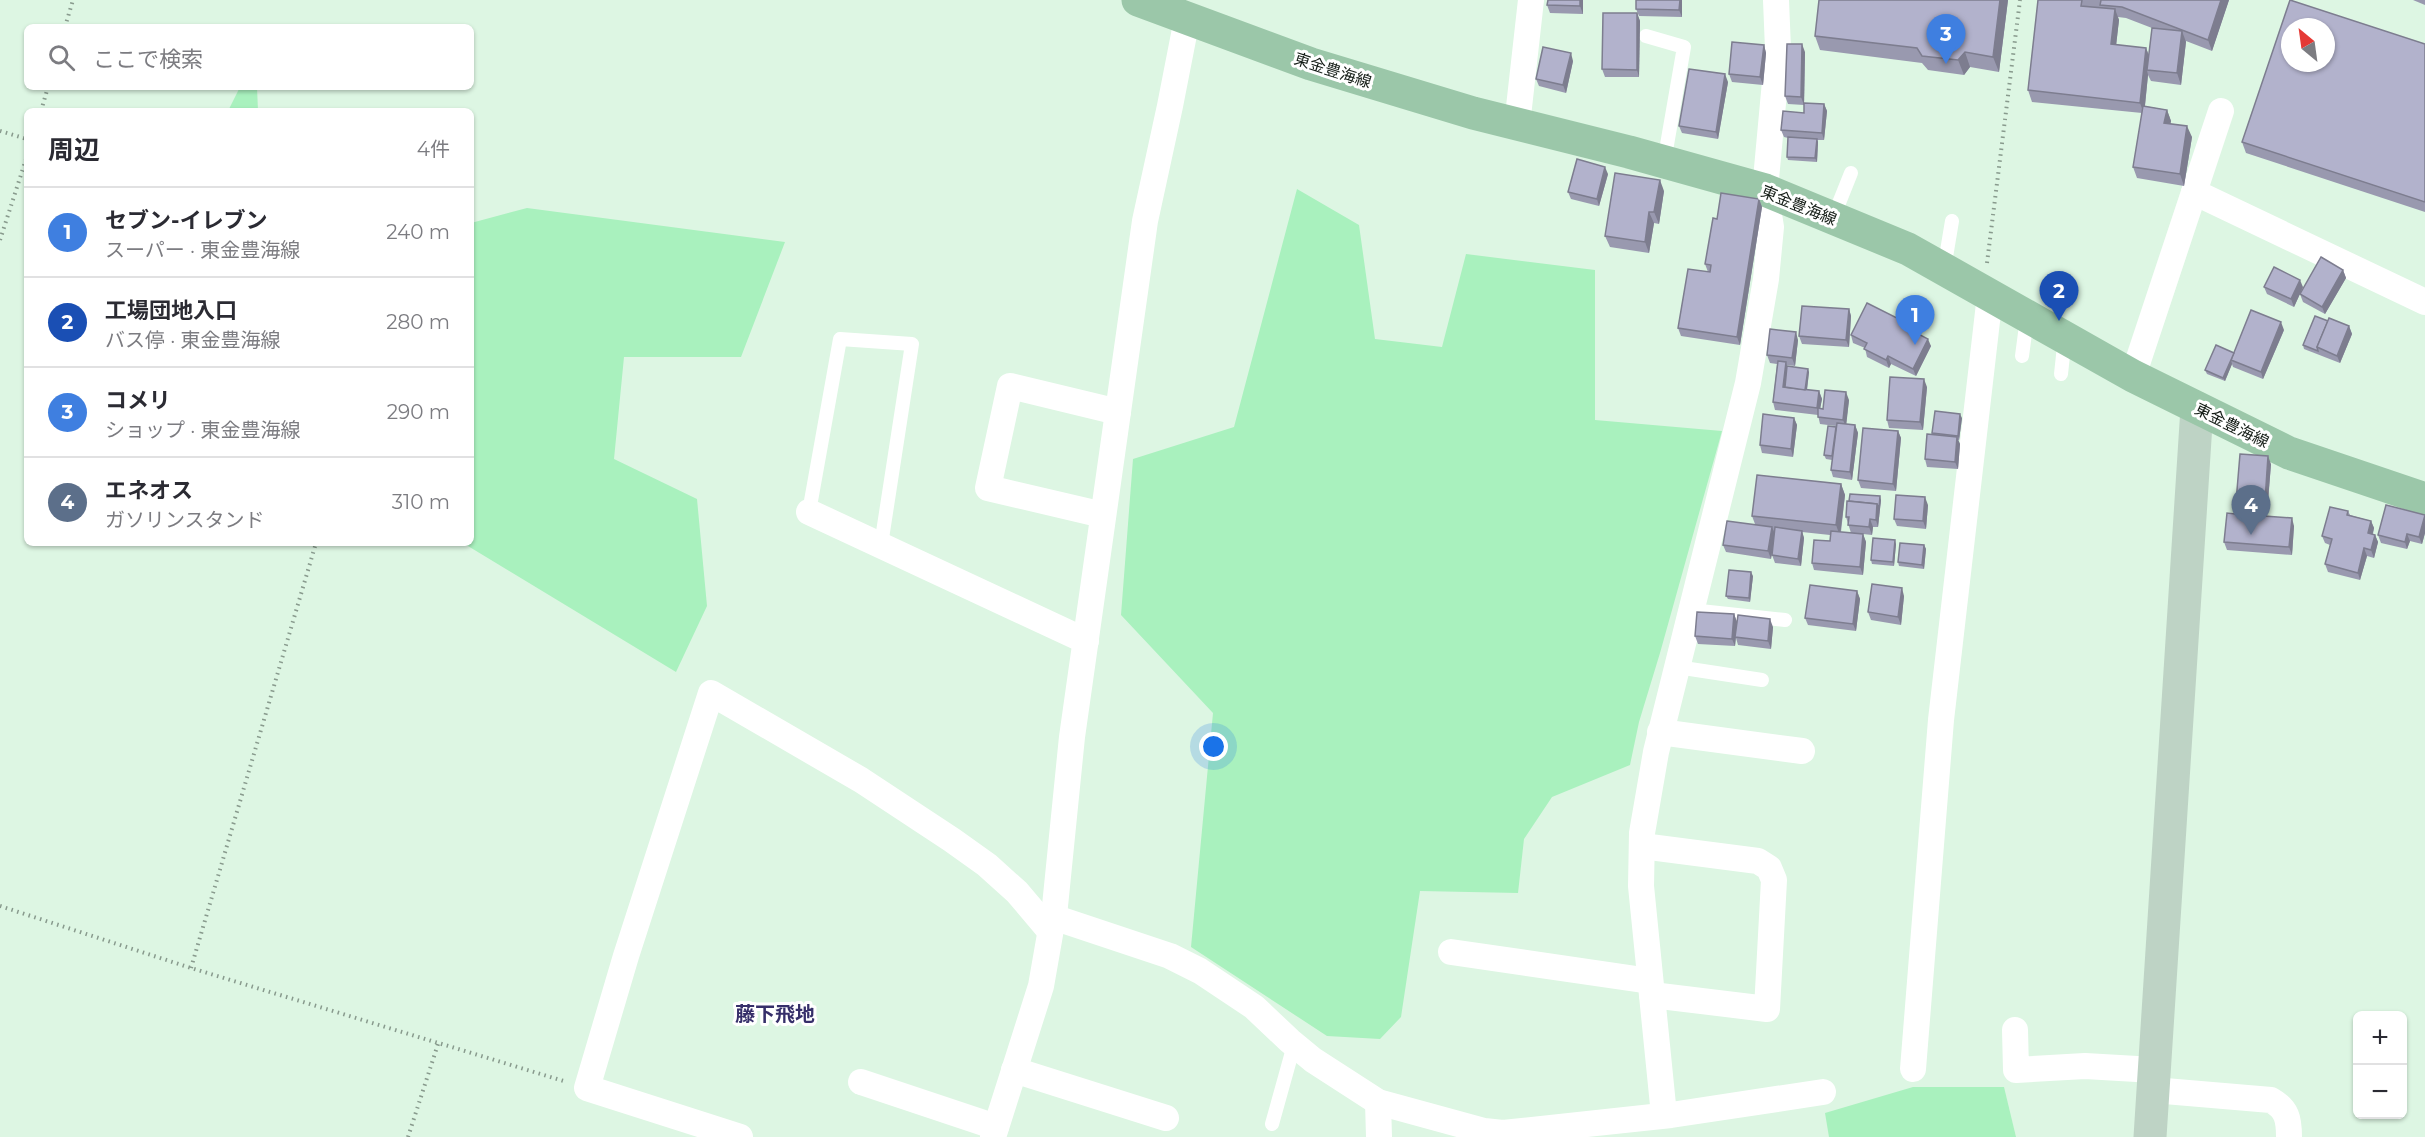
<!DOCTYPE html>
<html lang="ja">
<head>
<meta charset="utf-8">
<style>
	:root { --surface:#fff; --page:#f2f2f3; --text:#2b2b33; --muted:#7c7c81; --line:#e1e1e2; --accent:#6250c9 }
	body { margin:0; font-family:Montserrat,"Noto Sans JP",sans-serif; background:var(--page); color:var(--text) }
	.controls { position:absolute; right:18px; bottom:18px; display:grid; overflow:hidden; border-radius:9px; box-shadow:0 2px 4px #0004 }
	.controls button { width:54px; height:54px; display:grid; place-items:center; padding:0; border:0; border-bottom:2px solid var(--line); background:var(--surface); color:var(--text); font:30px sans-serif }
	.compass { position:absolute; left:2281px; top:18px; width:54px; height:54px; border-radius:50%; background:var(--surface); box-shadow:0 2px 4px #0004; rotate:331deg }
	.you { position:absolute; left:1214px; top:747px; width:21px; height:21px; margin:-15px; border:4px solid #fff; border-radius:50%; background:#1a73e8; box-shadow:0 0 0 9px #1a73e833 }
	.badge { display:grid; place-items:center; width:39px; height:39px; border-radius:50%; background:var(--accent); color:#fff; font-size:20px; font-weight:700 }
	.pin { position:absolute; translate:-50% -50px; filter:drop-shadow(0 2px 3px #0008) }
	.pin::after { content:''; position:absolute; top:32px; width:21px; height:18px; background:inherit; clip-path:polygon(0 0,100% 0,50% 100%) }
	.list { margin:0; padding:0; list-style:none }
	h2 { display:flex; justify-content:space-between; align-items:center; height:78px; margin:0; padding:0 24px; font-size:26px }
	h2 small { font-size:20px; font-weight:400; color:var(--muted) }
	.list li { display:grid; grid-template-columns:39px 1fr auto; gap:18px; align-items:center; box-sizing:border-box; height:90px; padding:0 24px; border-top:2px solid var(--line) }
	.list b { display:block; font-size:22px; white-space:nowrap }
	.list p { margin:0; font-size:20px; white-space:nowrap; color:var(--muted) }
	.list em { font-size:20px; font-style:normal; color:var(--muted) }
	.icon { flex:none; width:33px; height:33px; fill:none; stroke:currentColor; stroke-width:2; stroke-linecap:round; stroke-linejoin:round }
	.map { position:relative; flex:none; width:2425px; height:1137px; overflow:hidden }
	.search { position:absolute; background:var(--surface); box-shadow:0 2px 4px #0004; left:24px; top:24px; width:450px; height:66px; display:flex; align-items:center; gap:15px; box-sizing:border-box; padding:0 21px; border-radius:9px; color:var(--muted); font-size:22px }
	.panel { position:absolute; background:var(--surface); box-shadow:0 2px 4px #0004; left:24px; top:108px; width:450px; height:438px; border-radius:9px }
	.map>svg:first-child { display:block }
</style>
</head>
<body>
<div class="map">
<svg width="2425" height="1137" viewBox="0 0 2425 1137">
	<rect width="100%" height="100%" fill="#ddf6e3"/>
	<g fill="#a9f1be">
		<polygon points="240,87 257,87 258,111 228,111"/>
		<polygon points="1297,189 1359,225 1375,339 1442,347 1466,254 1595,270 1595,420 1722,431 1660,653 1639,722 1630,765 1552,797 1524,839 1518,893 1420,891 1401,1017 1380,1039 1327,1036 1191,947 1213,713 1121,615 1133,459 1234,427"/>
		<polygon points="527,208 785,242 741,357 624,357 614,459 697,499 707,606 676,672 463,543 471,543 471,223"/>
		<polygon points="1913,1087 2004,1087 2016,1137 1829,1137 1825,1113"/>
	</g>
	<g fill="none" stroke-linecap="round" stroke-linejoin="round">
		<g stroke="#889a8d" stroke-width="4" stroke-dasharray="1.5 4.5" stroke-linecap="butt">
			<polyline points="65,27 73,0"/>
			<polyline points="41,111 48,87"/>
			<polyline points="0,131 27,139"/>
			<polyline points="0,240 27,156"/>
			<polyline points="1987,263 2020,0"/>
			<polyline points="0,906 191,968 567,1082"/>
			<polyline points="191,968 316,543"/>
			<polyline points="408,1137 438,1044"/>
		</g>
		<g stroke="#fff" stroke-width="14">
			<polyline points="1646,36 1684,47 1664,162"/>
			<polyline points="1833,218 1851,173"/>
			<polyline points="1944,269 1952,221"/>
			<polyline points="2022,356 2027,318"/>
			<polyline points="2061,374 2065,337"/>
			<polyline points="809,512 840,339 912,344 881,545"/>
			<polyline points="1691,610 1785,620"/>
			<polyline points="1677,667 1762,680"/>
			<polyline points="1272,1124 1294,1045"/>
		</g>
		<g stroke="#fff" stroke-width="26">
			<polyline points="1517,125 1531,0"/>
			<polyline points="2194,192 2425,302"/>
			<polyline points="2133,376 2221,111"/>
			<polyline points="809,512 1086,641"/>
			<polyline points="1103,515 988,488 1010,386 1118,412"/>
			<polyline points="1660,732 1802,751"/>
			<polyline points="1642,846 1758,861 1769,868 1774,880 1767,1009 1652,995"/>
			<polyline points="1053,917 1170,956 1200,971 1254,1007 1290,1041 1313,1060 1378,1102 1484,1131 1503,1133 1671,1115 1823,1092"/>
			<polyline points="1451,952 1650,981"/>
			<polyline points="2015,1030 2016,1070 2085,1066 2154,1070"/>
			<polyline points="1913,1069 1941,720 1990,295"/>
			<polyline points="1014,1070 1166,1118"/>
			<polyline points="861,1082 996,1127"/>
			<path d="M2153 1090 2271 1100C2287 1109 2289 1119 2289 1137"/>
			<polyline points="1378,1102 1379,1137"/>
			<polyline points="1664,1115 1641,886 1642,833 1656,752 1748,383 1766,279 1771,227 1765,190 1778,49 1776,0"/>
			<polyline points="740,1137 587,1088 626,956 711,693 861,780 952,840 987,865 1017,892 1050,931"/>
			<polyline points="993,1137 1041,986 1055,906 1072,737 1145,221 1170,106 1187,19"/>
		</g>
		<polyline stroke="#bed3c5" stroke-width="33" points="2150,1137 2197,408"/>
		<polyline stroke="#9bc7a9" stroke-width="33" points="1138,0 1311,64 1473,113 1629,152 1765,190 1908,249 2133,376 2289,453 2425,499"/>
	</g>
	<g fill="#9999af" fill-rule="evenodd">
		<polygon points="1548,0 1583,0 1583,14 1550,13 1547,5"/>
		<polygon points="1682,0 1682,17 1639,16 1636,9"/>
		<polygon points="2008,0 1999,72 1970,67 1964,75 1928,70 1922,63 1820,50 1815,36"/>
		<path d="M2038 0H2229L2212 51 2186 41 2181 85 2151 81 2148 75 2145 106 2167 110 2171 121 2170 123 2192 137 2184 186 2137 178 2133 167 2142 113 2032 102 2028 90ZM2118 17 2126 18 2152 28 2149 55 2146 48 2116 45 2119 20Z"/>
		<polygon points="2413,0 2425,0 2425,5"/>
		<polygon points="1637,13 1640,21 1639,77 1605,77 1602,69"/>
		<polygon points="2425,44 2425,212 2246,153 2242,142"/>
		<polygon points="1764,45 1766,53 1763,85 1732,82 1729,74"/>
		<polygon points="1805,52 1804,105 1788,104 1785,96"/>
		<polygon points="1573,61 1566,93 1539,86 1536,79"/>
		<polygon points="1728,82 1718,139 1682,133 1679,126"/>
		<polygon points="1824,104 1827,111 1824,140 1817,140 1818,142 1817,162 1788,160 1787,157 1788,138 1784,137 1781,130 1804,113"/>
		<polygon points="1608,174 1599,206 1571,199 1568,192"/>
		<polygon points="1664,191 1659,224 1654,223 1649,253 1610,247 1605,236"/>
		<polygon points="1759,199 1762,207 1740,345 1681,336 1678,328 1710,272 1708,272 1705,264 1717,219"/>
		<polygon points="2343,270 2346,278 2325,314 2303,302 2300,294 2294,307 2267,294 2264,287 2303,287 2300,294"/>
		<polygon points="1849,309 1851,316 1849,347 1802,344 1799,336"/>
		<polygon points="2328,321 2349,326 2352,334 2340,363 2304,349 2303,345"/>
		<polygon points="1907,328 1931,346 1916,376 1891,364 1889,368 1867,357 1865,348 1853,343 1851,335"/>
		<polygon points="2284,330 2263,379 2233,367 2232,364 2225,381 2207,374 2205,370 2234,353"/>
		<polygon points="1798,340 1795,366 1786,365 1787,366 1809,372 1807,390 1819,391 1822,399 1820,408 1823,409 1849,400 1846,424 1855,425 1858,433 1852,480 1833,477 1831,470 1832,460 1826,459 1824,455 1836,426 1820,424 1818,415 1775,410 1773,402 1777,364 1770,363 1767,355"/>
		<polygon points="1927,387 1923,430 1889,428 1887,420"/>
		<polygon points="1794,418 1797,425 1793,457 1762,453 1760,445"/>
		<polygon points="1962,418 1959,440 1958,440 1960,444 1958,469 1927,467 1925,459 1933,435 1932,433"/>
		<polygon points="1898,431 1901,438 1896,491 1861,488 1858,480"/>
		<polygon points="2271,464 2267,516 2294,526 2292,555 2227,550 2224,542 2235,514"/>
		<polygon points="1841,484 1845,495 1841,532 1851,533 1846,517 1881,500 1878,527 1873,527 1872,535 1863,534 1866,542 1863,575 1814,570 1812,563 1830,541 1830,535 1802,532 1804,538 1801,566 1775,563 1772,555 1772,550 1771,559 1726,552 1723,545 1755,524 1752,516"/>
		<polygon points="1928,505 1926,529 1897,526 1894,519"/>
		<polygon points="2348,511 2350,515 2371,521 2374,528 2373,534 2375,535 2378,542 2374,558 2367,556 2360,580 2328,572 2325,564 2330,545 2325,543 2322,536"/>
		<polygon points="2425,515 2425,533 2422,544 2410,541 2407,549 2381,543 2378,535"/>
		<polygon points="1896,544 1894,566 1872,564 1871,560"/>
		<polygon points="1924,545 1926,549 1924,569 1899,566 1898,562"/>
		<polygon points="1753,576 1750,602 1728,599 1726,596"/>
		<polygon points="1857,591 1860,599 1856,631 1808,625 1805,618"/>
		<polygon points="1904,596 1901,625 1871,620 1868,612"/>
		<polygon points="1734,614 1737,622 1773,627 1771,649 1738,645 1736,638 1735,646 1698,644 1695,636"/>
	</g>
	<g fill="#7d7d8f">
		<polygon points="1580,0 1583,0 1583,14 1580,6"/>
		<polygon points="1680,0 1682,0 1682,17 1679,10"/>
		<polygon points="2000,0 2008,0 1999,72 1993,57"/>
		<polygon points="2221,0 2229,0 2212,51 2208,40"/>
		<polygon points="2115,9 2119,20 2115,55 2111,44"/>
		<polygon points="1637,13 1640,21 1639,77 1637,70"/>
		<polygon points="2182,31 2186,42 2181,85 2177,73"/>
		<polygon points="1802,44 1805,52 1804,105 1801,97"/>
		<polygon points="1764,45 1766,53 1763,85 1760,77"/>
		<polygon points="2146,48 2150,59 2147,70 2148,75 2144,114 2140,103"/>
		<polygon points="1965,52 1970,67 1964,75 1958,60"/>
		<polygon points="1571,53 1573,61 1566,93 1563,85"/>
		<polygon points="1725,74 1728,82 1718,139 1716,132"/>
		<polygon points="1824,104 1827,111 1824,140 1822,133"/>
		<polygon points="2167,110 2171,121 2169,134 2164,123"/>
		<polygon points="2187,126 2192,137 2184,186 2180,174"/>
		<polygon points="1817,139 1818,142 1817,162 1815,158"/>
		<polygon points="1605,167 1608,174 1599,206 1597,199"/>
		<polygon points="1660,180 1664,191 1659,224 1654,212"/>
		<polygon points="1759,199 1762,207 1740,345 1737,337"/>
		<polygon points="1649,212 1654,223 1649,253 1645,242"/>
		<polygon points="2343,270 2346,278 2325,314 2322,307"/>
		<polygon points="2300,280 2303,287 2294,307 2291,299"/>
		<polygon points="1849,309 1851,316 1849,347 1846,340"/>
		<polygon points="2281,322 2284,330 2263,379 2261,372"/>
		<polygon points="2349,326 2352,334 2340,363 2337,356"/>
		<polygon points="1796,332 1798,340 1795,366 1792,358"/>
		<polygon points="1928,339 1931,346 1916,376 1913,369"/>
		<polygon points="1888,356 1891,364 1889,368 1886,360"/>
		<polygon points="2231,360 2232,364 2225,381 2223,378"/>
		<polygon points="1786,362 1788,370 1786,391 1783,387"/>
		<polygon points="1808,369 1809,372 1806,397 1805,394"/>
		<polygon points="1924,379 1927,387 1923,430 1920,422"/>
		<polygon points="1819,391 1822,399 1819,415 1817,408"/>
		<polygon points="1846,392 1849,400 1846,427 1843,420"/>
		<polygon points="1960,414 1962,418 1959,440 1958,436"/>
		<polygon points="1794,418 1797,425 1793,457 1791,449"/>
		<polygon points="1855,425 1858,433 1852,480 1850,472"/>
		<polygon points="1898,431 1901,438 1896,491 1893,484"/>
		<polygon points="1957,437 1960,444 1958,469 1955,462"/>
		<polygon points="2268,456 2271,464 2266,524 2264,516"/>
		<polygon points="1841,484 1845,495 1840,536 1836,525"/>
		<polygon points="1880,496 1881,500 1878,527 1876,520 1877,504"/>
		<polygon points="1925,497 1928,505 1926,529 1923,521"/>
		<polygon points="2425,516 2425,533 2422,544 2419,537"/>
		<polygon points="2292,518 2294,526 2292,555 2289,547"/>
		<polygon points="1870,519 1873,527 1872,535 1869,527"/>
		<polygon points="2371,521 2374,528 2371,540 2368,533"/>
		<polygon points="1772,527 1775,534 1771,559 1768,551"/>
		<polygon points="1802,531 1804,538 1801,566 1798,559"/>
		<polygon points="1863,534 1866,542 1863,575 1860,567"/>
		<polygon points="2407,534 2410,541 2407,549 2405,542"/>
		<polygon points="2375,535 2378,542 2374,558 2371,550"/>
		<polygon points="1895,540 1896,544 1894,566 1893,562"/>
		<polygon points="1924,545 1926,549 1924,569 1922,565"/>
		<polygon points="2364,548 2367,556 2360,580 2358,573"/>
		<polygon points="1751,572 1753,576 1750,602 1749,598"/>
		<polygon points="1902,588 1904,596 1901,625 1898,617"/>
		<polygon points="1857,591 1860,599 1856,631 1853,624"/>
		<polygon points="1734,614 1737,622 1735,646 1732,639"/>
		<polygon points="1770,619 1773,627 1771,649 1768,641"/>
	</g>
	<g fill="#b2b2cc" stroke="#7d7d8f" stroke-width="1.5" fill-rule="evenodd">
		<polygon points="1548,0 1580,0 1580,6 1547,5"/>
		<polygon points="1636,0 1680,0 1679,10 1636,9"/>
		<polygon points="1819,0 2000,0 1993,57 1965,52 1958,60 1922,56 1917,48 1815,36"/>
		<polygon points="2038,0 2082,0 2081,6 2115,9 2111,44 2146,48 2140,103 2028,90"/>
		<polygon points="2101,0 2221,0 2208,40 2122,7 2100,5"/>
		<path d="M2290 0 2425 44V202L2242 142ZM2290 27H2326V63H2290Z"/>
		<polygon points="1603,13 1637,13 1637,70 1602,69"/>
		<polygon points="2152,28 2182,31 2177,73 2147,70"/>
		<polygon points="1732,42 1764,45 1760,77 1729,74"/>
		<polygon points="1787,44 1802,44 1801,97 1785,96"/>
		<polygon points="1543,47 1571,53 1563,85 1536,79"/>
		<polygon points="1689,69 1725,74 1716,132 1679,126"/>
		<polygon points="1804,103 1824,104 1822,133 1781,130 1783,111 1804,113"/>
		<polygon points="2143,106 2167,110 2164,123 2187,126 2180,174 2133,167"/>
		<polygon points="1788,137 1817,139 1815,158 1787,157"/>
		<polygon points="1577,159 1605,167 1597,199 1568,192"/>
		<polygon points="1615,173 1660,180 1654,212 1649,212 1645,242 1605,236"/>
		<polygon points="1721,193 1759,199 1737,337 1678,328 1688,269 1710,272 1711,265 1705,264 1713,218 1717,219"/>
		<polygon points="2321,257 2343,270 2322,307 2300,294"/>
		<polygon points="2274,267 2300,280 2291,299 2264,287"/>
		<polygon points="1867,303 1905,322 1903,326 1928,339 1913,369 1888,356 1886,360 1864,349 1867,343 1851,335"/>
		<polygon points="1802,306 1849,309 1846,340 1799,336"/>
		<polygon points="2251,310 2281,322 2261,372 2231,360"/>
		<polygon points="2315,316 2328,321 2317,347 2318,351 2303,345"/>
		<polygon points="2329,318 2349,326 2337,356 2317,347"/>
		<polygon points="1770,329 1796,332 1792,358 1767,355"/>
		<polygon points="2216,345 2234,353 2223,378 2205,370"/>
		<polygon points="1778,361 1786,362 1783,387 1819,391 1817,408 1773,402"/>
		<polygon points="1787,366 1808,369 1805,390 1785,387"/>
		<polygon points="1890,377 1924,379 1920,422 1887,420"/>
		<polygon points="1825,390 1846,392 1843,420 1818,417 1818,408 1823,409"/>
		<polygon points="1935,411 1960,414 1958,436 1932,433"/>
		<polygon points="1763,414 1794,418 1791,449 1760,445"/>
		<polygon points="1837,423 1855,425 1850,472 1831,470"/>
		<polygon points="1828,426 1836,427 1832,456 1824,455"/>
		<polygon points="1863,428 1898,431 1893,484 1858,480"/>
		<polygon points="1927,434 1957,437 1955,462 1925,459"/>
		<polygon points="2240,454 2268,456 2264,516 2292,518 2289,547 2224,542 2227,513 2235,514"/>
		<polygon points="1757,475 1841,484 1836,525 1752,516"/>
		<polygon points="1850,494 1880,496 1879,508 1877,504 1849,501"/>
		<polygon points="1896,495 1925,497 1923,521 1894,519"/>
		<polygon points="1847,501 1877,504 1876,520 1870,519 1869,527 1848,525 1849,517 1846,517"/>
		<polygon points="2386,505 2425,515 2419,537 2407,534 2405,542 2378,535"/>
		<polygon points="2330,507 2348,511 2347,515 2371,521 2368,533 2375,535 2371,550 2364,548 2358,573 2325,564 2332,539 2322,536"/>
		<polygon points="1727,521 1772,527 1768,551 1723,545"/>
		<polygon points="1775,527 1802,531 1798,559 1772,555"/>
		<polygon points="1831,531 1863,534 1860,567 1812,563 1814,540 1830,541"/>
		<polygon points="1873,538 1895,540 1893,562 1871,560"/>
		<polygon points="1900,543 1924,545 1922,565 1898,562"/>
		<polygon points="1729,570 1751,572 1749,598 1726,596"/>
		<polygon points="1872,584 1902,588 1898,617 1868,612"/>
		<polygon points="1810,585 1857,591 1853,624 1805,618"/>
		<polygon points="1697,612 1734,614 1732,639 1695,636"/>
		<polygon points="1738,615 1770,619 1768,641 1735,637"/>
	</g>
	<g text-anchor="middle" stroke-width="6" stroke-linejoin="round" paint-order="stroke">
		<g font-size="16" fill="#141c16" stroke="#fff">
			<text transform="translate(1333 70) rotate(18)" y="6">東金豊海線</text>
			<text transform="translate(1799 205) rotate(22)" y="6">東金豊海線</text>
			<text transform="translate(2232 425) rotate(26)" y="6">東金豊海線</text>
		</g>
		<g font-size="20" font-weight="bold" fill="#362f6a" stroke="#fff">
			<text x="775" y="1021">藤下飛地</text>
		</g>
	</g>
</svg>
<div class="controls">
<button>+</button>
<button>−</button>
</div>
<svg class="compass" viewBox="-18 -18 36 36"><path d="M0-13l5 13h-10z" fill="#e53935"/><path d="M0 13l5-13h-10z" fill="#7c7c81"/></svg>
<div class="you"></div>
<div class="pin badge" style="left:1915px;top:345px;background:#3f7fe0">1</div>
<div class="pin badge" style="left:2059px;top:321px;background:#1a4fb4">2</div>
<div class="pin badge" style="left:1946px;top:64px;background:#3f7fe0">3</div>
<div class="pin badge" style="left:2251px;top:535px;background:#5c6f8a">4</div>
<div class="search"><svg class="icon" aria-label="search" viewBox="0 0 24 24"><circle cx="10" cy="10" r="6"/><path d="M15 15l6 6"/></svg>ここで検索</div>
<section class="panel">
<h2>周辺<small>4件</small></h2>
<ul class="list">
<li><span class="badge" style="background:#3f7fe0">1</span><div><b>セブン-イレブン</b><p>スーパー · 東金豊海線</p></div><em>240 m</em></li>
<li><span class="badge" style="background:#1a4fb4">2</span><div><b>工場団地入口</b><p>バス停 · 東金豊海線</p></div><em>280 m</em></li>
<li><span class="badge" style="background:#3f7fe0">3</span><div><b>コメリ</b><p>ショップ · 東金豊海線</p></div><em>290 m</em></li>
<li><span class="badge" style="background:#5c6f8a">4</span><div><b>エネオス</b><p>ガソリンスタンド</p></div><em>310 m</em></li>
</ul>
</section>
</div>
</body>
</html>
